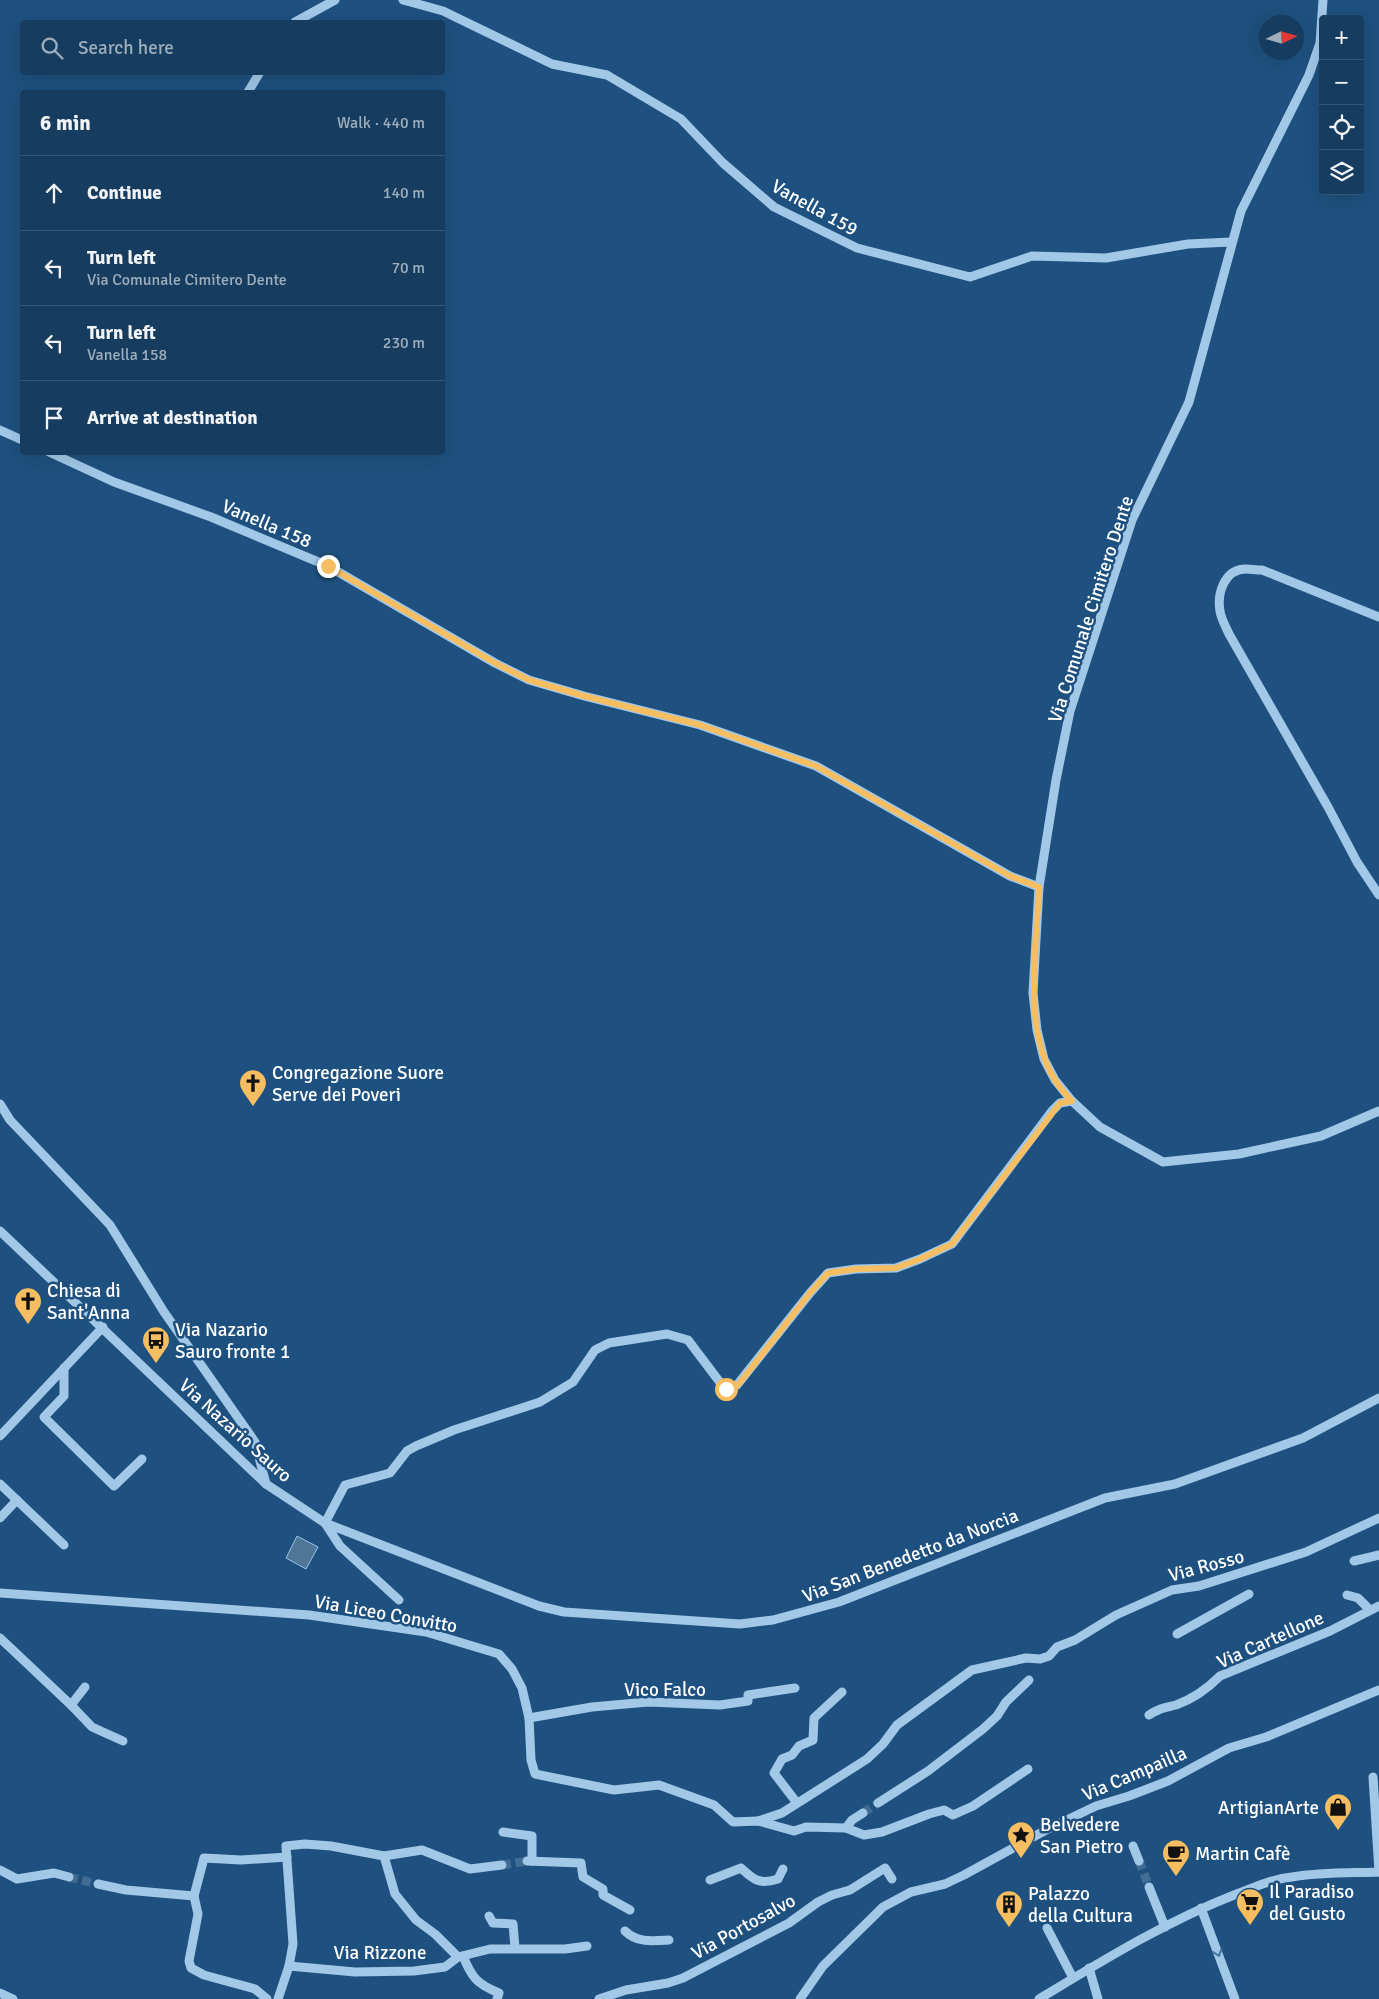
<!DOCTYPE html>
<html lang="en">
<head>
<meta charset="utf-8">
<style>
	:root { --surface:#163d5f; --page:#234868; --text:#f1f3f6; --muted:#9eaebd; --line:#355674 }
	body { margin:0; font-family:Signika,sans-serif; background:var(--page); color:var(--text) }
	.controls { position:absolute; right:15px; top:15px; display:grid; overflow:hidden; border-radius:5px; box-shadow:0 5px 20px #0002 }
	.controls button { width:45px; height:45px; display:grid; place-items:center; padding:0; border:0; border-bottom:1px solid var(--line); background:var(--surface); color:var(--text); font:25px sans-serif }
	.compass { position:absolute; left:1259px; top:15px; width:45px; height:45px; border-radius:50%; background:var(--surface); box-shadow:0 5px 20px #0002; rotate:85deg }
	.stop { position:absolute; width:15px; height:15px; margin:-11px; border:4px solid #f7be61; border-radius:50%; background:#fff }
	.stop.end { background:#f7be61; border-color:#fff; box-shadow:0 1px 5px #0008 }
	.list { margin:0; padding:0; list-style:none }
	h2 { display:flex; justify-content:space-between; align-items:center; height:65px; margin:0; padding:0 20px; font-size:21px }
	h2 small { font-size:16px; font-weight:400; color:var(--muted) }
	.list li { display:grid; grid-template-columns:32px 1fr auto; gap:15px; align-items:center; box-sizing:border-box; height:75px; padding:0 20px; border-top:1px solid var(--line) }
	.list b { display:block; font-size:19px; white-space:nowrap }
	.list p { margin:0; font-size:16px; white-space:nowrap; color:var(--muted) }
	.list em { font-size:16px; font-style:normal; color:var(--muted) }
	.icon { flex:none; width:28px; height:28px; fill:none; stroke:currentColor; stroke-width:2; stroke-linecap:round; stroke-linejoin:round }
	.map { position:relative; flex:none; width:1379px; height:1999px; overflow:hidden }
	.search { position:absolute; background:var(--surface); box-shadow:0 5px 20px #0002; left:20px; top:20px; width:425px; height:55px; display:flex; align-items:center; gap:12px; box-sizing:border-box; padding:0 18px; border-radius:5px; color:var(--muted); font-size:19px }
	.panel { position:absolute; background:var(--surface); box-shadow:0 5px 20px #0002; left:20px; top:90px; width:425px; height:365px; border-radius:5px }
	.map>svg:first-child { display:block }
</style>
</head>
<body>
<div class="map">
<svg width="1379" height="1999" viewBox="0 0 1379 1999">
	<rect width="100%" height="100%" fill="#1e517f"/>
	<polygon fill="#507698" stroke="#95c4ea" points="297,1536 318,1547 306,1569 286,1558"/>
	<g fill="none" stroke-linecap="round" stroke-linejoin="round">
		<g stroke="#406b92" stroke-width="9" stroke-dasharray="9 4.5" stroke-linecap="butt">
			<polyline points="863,1813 878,1803"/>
			<polyline points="1139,1861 1149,1887"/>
			<polyline points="502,1865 527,1861"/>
			<polyline points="69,1877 98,1884"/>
		</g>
		<g stroke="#a2c8e8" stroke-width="9">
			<polyline points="403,0 443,11 552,64 607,75 681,119 723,163 774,207 857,248 970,277 1032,256 1106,258 1188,244 1231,242"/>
			<polyline points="1323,0 1320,43 1309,75 1241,211 1189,402 1132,520 1070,711 1056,780 1039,887 1033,993 1037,1030 1044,1059 1055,1080 1072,1101 1100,1127 1163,1162 1239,1154 1321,1136 1379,1111"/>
			<polyline points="295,22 335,0"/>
			<polyline points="248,92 260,72"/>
			<polyline points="0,430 22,440"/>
			<polyline points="49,452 114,482 211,517 328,566 495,663 529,680 584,696 700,725 816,766 1010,876 1039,887"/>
			<path d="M1379 617 1262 570C1256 570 1251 569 1246 569 1224 569 1217 594 1220 611 1221 619 1226 627 1229 634L1328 807 1357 862 1379 895"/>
			<polyline points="0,1104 10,1120 110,1225 164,1312 255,1442 266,1484"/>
			<polyline points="0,1231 266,1484 325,1523 539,1606 564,1612 740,1624 773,1620 839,1602 1105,1498 1175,1484 1303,1438 1379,1398"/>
			<polyline points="64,1368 64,1396 44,1417 114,1486 142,1459"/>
			<polyline points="0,1436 103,1327"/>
			<polyline points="0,1484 64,1545"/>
			<polyline points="0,1518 17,1500"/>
			<polyline points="325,1523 345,1485 390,1473 407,1451 416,1446 454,1430 540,1402 573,1382 595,1350 609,1343 667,1334 688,1340 725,1389 737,1385 810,1293 828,1273 856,1269 896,1268 920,1259 952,1244 1052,1111 1060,1103 1072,1101"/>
			<polyline points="325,1523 340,1546 399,1600"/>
			<polyline points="1354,1561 1379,1555"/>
			<polyline points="0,1593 309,1615 426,1632 499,1654 512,1669 522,1688 529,1718 531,1760 535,1774 614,1790 659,1785 714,1805 733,1822 758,1821 794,1831 806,1827 846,1828 864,1835 882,1832 929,1814 944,1810 953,1815 973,1806 1028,1769"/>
			<polyline points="1347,1595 1358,1598 1369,1609"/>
			<polyline points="1177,1634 1249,1594"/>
			<polyline points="0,1638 71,1705 85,1687"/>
			<polyline points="71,1705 92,1727 123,1741"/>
			<path d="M1149 1715C1160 1708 1164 1708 1176 1705 1193 1699 1207 1689 1220 1676L1330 1631 1379 1606"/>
			<polyline points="529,1718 592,1707 648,1702 720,1705 748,1701 748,1695 795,1688"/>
			<polyline points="1373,1777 1379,1872"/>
			<polyline points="797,1803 774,1773 782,1759 792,1755 799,1746 813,1740 814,1718 842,1692"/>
			<polyline points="878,1803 928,1771 983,1729 997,1716 1006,1702 1029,1680"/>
			<polyline points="758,1821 782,1813 867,1759 883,1744 897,1725 972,1670 1026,1658 1040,1659 1049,1656 1057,1647 1075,1640 1116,1615 1172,1590 1199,1586 1306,1552 1379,1518"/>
			<polyline points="846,1828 852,1820 863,1813"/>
			<polyline points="503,1832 532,1836 532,1861"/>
			<polyline points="1133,1846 1139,1861"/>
			<polyline points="384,1856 395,1894 416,1920 435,1934 458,1957"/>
			<polyline points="527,1861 581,1863 583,1877 603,1889 603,1895 630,1910"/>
			<polyline points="0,1870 17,1879 54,1873 69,1877"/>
			<path d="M710 1880 741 1868C754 1880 759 1885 778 1879L783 1869"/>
			<polyline points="98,1884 126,1890 194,1896 198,1914 189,1961 191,1968 204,1975 255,1989 267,1999"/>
			<polyline points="1149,1887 1165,1927"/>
			<polyline points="194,1896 204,1858 241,1860 287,1857"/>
			<polyline points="1201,1908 1235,1999"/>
			<polyline points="489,1916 493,1923 513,1924 515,1948"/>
			<polyline points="1047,1928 1073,1978"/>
			<path d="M625 1931C637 1943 652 1941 669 1940"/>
			<path d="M463 1956C472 1978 477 1984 499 1993L497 1999"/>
			<polyline points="289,1966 355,1972 414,1971 445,1967 458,1957 490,1949 565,1949 587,1946"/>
			<polyline points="1089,1968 1098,1999"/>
			<polyline points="0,1993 13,1999"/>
			<polyline points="278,1999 289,1966 293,1944 286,1846 305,1844 331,1846 384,1856 422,1850 470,1869 502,1865"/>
			<polyline points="599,1999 626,1990 668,1983 683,1978 789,1923 818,1902 832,1895 850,1890 885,1868 892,1879"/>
			<polyline points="800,1999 823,1966 883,1907 911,1892 945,1884 964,1875 1046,1830 1096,1806 1129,1796 1168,1781 1229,1748 1266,1737 1379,1690"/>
			<path d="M1039 1999C1102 1961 1165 1922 1234 1895 1252 1888 1272 1879 1292 1877 1320 1872 1350 1873 1379 1872"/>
		</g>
	</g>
	<defs><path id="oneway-chevron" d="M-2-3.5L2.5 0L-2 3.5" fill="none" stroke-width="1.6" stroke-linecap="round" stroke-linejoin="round" transform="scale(1.25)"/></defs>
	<use stroke="#46759e" href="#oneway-chevron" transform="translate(1218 1953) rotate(70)"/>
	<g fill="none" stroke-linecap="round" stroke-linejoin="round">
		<path stroke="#f7be61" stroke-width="6" d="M328 566 495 663 529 680 584 696 700 725 816 766 1010 876 1039 887C1037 945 1022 1029 1055 1080 1060 1088 1066 1095 1072 1101L1060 1103 952 1244 920 1259 896 1268 856 1269 828 1273 810 1293 738 1385 726 1389"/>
	</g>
	<defs>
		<g id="church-pin" transform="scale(1.4375)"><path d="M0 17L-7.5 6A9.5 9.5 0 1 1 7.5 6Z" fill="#f7be61" stroke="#1e517f"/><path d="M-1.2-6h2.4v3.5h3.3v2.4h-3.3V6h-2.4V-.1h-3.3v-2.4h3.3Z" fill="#111"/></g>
		<g id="bus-pin" transform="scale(1.4375)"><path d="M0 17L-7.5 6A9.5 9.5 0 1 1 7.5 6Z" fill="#f7be61" stroke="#1e517f"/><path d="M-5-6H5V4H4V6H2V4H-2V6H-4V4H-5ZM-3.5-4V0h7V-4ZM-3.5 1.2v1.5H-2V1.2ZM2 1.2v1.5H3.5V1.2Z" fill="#111"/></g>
		<g id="shop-pin" transform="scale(1.4375)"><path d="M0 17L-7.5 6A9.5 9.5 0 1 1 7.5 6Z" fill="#f7be61" stroke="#1e517f"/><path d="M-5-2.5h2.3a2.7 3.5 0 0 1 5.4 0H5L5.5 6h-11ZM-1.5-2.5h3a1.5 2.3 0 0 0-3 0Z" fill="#111"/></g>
		<g id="sight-pin" transform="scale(1.4375)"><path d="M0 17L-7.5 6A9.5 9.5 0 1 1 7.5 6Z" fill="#f7be61" stroke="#1e517f"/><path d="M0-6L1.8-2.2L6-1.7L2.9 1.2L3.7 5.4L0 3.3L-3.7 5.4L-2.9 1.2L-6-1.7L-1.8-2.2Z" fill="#111"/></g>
		<g id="cafe-pin" transform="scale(1.4375)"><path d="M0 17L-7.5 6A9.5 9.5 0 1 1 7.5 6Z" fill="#f7be61" stroke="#1e517f"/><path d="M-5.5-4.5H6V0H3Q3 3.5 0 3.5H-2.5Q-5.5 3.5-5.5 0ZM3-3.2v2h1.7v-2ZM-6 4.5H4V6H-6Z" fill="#111"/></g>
		<g id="supermarket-pin" transform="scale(1.4375)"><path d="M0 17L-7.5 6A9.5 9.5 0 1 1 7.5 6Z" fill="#f7be61" stroke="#1e517f"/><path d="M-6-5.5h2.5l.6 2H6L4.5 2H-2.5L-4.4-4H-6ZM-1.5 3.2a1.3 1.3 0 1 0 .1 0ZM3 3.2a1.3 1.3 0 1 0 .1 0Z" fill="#111"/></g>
		<g id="building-pin" transform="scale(1.4375)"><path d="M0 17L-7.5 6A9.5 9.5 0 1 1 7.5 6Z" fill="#f7be61" stroke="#1e517f"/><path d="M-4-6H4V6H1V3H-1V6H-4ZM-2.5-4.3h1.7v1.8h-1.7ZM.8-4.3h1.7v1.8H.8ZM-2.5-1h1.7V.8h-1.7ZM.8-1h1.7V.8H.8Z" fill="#111"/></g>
	</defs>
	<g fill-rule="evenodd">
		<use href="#church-pin" x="253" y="1083"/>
		<use href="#church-pin" x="28" y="1301"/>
		<use href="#bus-pin" x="156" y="1340"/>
		<use href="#shop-pin" x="1338" y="1807"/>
		<use href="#sight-pin" x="1021" y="1835"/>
		<use href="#cafe-pin" x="1176" y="1853"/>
		<use href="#supermarket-pin" x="1250" y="1902"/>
		<use href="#building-pin" x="1009" y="1904"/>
	</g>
	<g text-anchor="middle" stroke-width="5" stroke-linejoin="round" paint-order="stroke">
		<g font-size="19" fill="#fff" stroke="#1e517f">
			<text transform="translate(815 207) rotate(29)" y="7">Vanella 159</text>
			<text transform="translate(267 523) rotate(23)" y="7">Vanella 158</text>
			<text transform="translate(1090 609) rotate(-72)" y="7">Via Comunale Cimitero Dente</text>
			<text transform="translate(236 1430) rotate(42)" y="7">Via Nazario Sauro</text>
			<text transform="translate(910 1555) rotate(-21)" y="7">Via San Benedetto da Norcia</text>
			<text transform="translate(1206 1565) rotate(-15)" y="7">Via Rosso</text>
			<text transform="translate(386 1613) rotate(10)" y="7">Via Liceo Convitto</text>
			<text transform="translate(1270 1639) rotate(-24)" y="7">Via Cartellone</text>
			<text x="665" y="1696">Vico Falco</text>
			<text transform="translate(1134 1773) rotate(-23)" y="7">Via Campailla</text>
			<text transform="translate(743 1926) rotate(-29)" y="7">Via Portosalvo</text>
			<text x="380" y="1959">Via Rizzone</text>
		</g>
		<g font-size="19" fill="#fff" stroke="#1e517f" text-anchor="start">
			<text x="272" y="1079">Congregazione Suore<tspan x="272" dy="22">Serve dei Poveri</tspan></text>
			<text x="47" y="1297">Chiesa di<tspan x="47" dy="22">Sant'Anna</tspan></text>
			<text x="175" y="1336">Via Nazario<tspan x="175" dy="22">Sauro fronte 1</tspan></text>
			<text x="1319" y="1814" text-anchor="end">ArtigianArte</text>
			<text x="1040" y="1831">Belvedere<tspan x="1040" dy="22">San Pietro</tspan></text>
			<text x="1195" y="1860">Martin Cafè</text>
			<text x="1269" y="1898">Il Paradiso<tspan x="1269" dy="22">del Gusto</tspan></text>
			<text x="1028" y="1900">Palazzo<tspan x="1028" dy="22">della Cultura</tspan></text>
		</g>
	</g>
</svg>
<div class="controls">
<button>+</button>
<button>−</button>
<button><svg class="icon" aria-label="locate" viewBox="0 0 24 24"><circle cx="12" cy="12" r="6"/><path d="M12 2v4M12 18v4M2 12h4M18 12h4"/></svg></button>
<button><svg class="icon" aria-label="layers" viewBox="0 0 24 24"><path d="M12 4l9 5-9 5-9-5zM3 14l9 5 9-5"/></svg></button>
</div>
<svg class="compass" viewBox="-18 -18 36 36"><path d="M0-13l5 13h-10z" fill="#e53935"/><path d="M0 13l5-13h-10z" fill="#9eaebd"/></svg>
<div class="stop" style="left:726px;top:1389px"></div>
<div class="stop end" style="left:328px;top:566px"></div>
<div class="search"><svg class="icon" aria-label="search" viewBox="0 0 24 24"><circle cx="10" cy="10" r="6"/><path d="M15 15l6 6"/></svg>Search here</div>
<section class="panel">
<h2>6 min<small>Walk · 440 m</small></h2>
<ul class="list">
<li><svg class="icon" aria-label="ahead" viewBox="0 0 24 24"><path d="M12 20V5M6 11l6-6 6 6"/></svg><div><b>Continue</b></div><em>140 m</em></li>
<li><svg class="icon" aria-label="left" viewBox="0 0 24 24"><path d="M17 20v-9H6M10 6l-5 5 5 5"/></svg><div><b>Turn left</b><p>Via Comunale Cimitero Dente</p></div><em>70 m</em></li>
<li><svg class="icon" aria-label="left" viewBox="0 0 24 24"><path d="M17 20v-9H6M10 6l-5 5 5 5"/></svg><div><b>Turn left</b><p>Vanella 158</p></div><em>230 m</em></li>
<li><svg class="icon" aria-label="arrive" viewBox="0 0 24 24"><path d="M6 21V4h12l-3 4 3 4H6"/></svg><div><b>Arrive at destination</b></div></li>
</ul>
</section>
</div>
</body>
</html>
